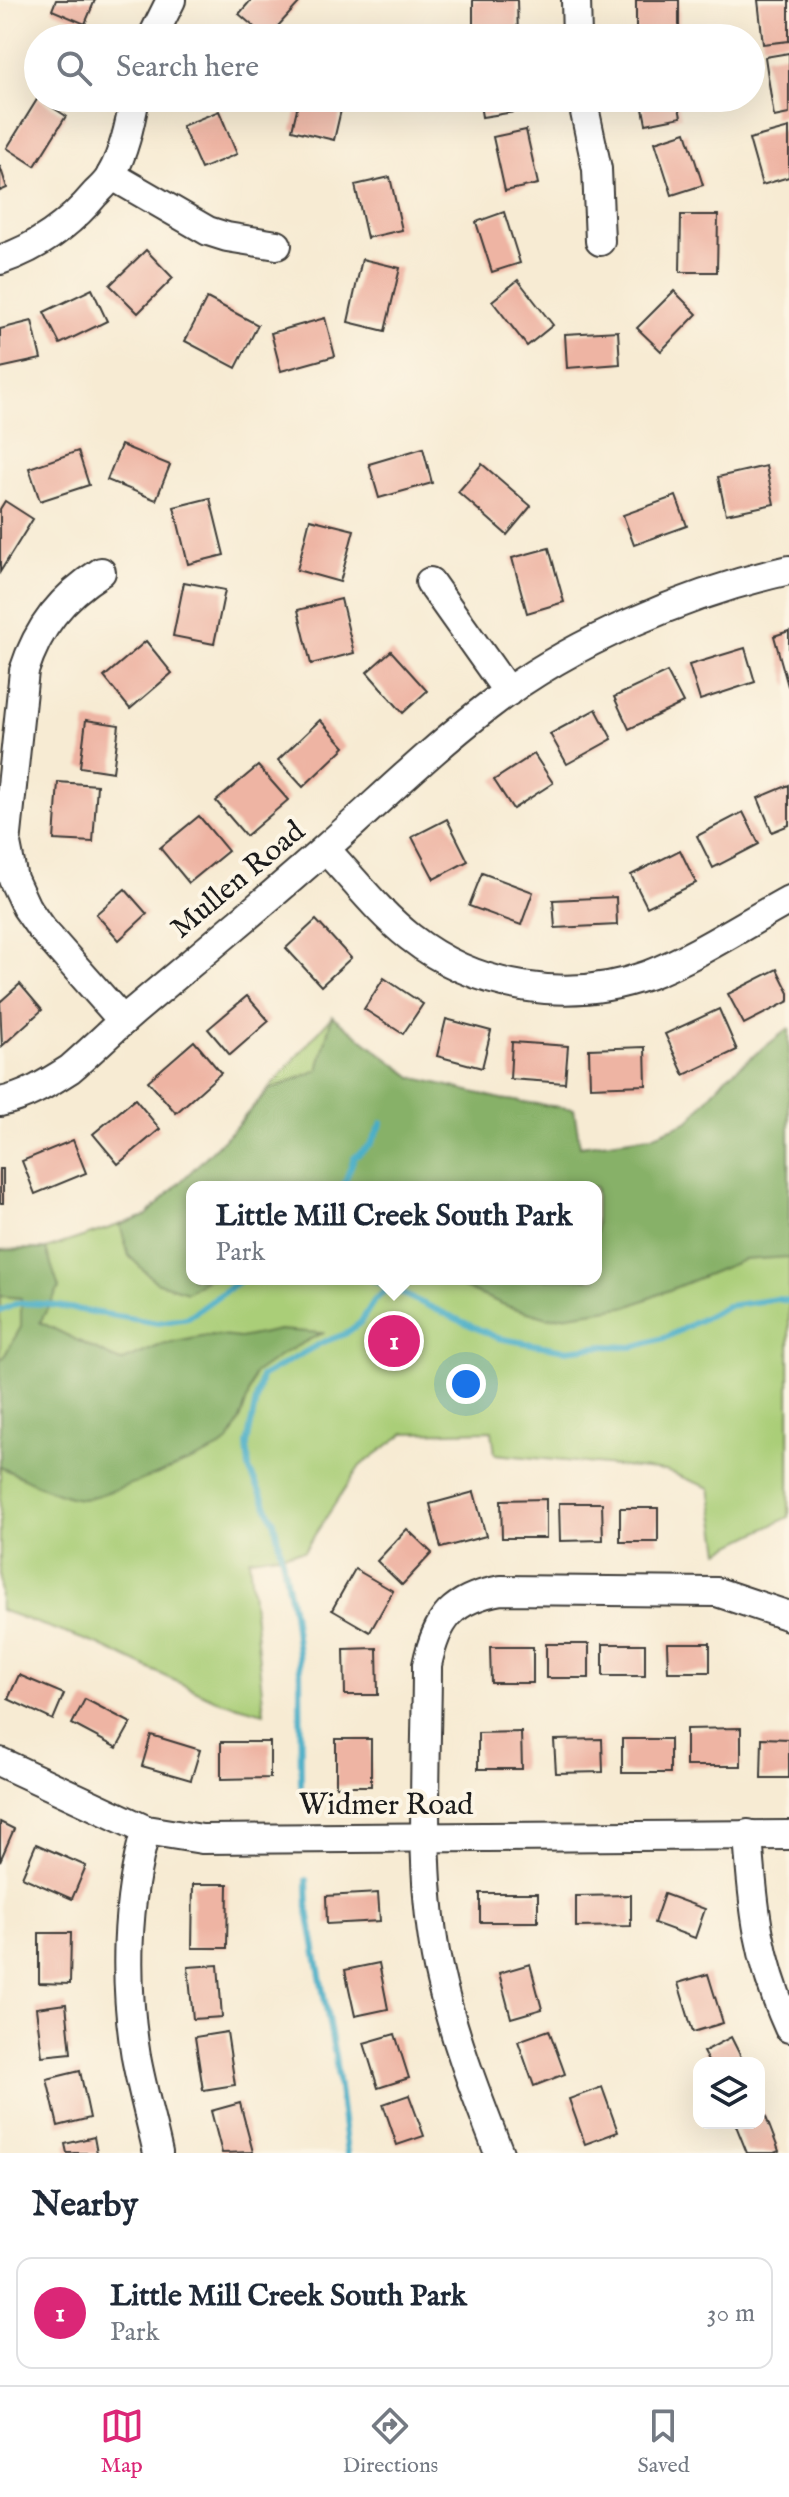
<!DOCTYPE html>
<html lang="en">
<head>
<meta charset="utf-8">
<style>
	:root { --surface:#fff; --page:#f6f6f7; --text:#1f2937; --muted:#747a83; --line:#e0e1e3; --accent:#db2777 }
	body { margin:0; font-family:"IM FELL English",serif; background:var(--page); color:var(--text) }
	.controls { position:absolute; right:24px; bottom:24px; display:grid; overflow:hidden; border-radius:16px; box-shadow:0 8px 32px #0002 }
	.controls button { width:72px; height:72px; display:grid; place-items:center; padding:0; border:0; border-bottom:2px solid var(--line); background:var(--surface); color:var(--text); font:40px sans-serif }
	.you { position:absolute; left:466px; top:1384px; width:28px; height:28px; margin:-20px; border:6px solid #fff; border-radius:50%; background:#1a73e8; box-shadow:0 0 0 12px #1a73e833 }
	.badge { display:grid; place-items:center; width:52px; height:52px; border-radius:50%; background:var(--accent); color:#fff; font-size:26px; font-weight:700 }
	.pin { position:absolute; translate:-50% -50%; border:4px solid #fff; box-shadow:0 2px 8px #0006 }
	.popup { position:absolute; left:186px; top:1181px; width:416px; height:104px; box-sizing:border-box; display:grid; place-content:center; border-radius:16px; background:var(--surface); filter:drop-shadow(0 2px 6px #0005); font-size:26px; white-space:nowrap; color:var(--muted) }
	.popup b { font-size:30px; color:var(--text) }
	.popup::after { content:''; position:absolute; left:50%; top:100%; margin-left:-16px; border:16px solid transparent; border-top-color:var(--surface) }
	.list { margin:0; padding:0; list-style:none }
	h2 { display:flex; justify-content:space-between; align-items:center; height:104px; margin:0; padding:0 32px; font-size:34px }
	h2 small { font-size:26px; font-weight:400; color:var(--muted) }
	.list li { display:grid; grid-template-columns:52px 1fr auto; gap:24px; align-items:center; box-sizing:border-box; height:112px; margin:0 16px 16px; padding:0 16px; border:2px solid var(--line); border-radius:16px }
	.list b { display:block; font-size:30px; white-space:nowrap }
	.list p { margin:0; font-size:26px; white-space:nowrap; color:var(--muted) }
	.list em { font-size:26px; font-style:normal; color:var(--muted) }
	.icon { flex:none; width:44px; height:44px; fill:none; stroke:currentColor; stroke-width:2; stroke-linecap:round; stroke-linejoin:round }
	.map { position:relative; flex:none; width:789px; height:2153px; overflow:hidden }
	.search { position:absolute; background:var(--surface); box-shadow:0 8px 32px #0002; left:24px; right:24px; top:24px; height:88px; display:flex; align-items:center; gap:20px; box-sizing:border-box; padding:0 28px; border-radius:44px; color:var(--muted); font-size:30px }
	.sheet { height:232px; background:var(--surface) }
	nav { display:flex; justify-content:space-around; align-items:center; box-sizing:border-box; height:112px; border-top:2px solid var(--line); background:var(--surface); font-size:22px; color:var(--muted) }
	nav a { display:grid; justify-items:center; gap:4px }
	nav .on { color:var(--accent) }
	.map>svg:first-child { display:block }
</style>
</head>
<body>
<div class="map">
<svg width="789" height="2153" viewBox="0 0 789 2153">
	<rect width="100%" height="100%" fill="#fcf5e5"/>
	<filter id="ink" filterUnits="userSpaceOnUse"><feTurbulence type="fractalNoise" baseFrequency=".0125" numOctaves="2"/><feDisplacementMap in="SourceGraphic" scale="16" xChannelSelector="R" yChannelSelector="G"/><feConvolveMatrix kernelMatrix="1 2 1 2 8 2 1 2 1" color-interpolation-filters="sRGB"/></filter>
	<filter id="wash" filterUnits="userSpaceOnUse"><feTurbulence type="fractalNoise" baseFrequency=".006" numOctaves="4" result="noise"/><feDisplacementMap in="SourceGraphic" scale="32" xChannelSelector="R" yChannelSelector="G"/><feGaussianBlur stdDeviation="1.8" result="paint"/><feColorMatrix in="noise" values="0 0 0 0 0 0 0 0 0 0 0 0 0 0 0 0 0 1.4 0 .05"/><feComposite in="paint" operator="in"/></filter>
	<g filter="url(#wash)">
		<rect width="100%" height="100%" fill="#f7ebd3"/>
		<path fill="#aace78" stroke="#63754a" stroke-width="2" fill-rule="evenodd" d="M332 1016 412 1077 545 1148 688 1140 789 1082V1517L720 1551 710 1488 666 1471 495 1454 492 1431 405 1433 360 1466 304 1551 249 1558 264 1713 216 1700 99 1645 0 1610V1250L46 1249 146 1216 224 1140ZM192 1187H596V1279H192Z"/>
		<g fill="#87b168" stroke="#526642" stroke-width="2">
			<polygon points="332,1016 412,1077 501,1099 574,1109 580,1146 652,1136 689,1121 725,1078 789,1028 789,1257 743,1260 630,1306 548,1318 507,1306 443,1279 596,1279 596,1187 192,1187 192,1279 207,1279 187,1292 156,1282 129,1256 120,1225 146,1216 235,1128 269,1090 318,1070"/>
			<path d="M46 1249 59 1288 40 1322 121 1362 161 1345 211 1335 240 1338 279 1330 322 1333 284 1353 254 1374C250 1392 238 1436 223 1446 211 1455 91 1501 80 1499 53 1495 25 1478 0 1467V1358H3L21 1327V1298L0 1296V1250Z"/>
		</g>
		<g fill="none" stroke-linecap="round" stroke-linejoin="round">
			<g stroke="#47adc6" stroke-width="6">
				<polyline points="343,1187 354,1158 371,1144 382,1123"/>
				<polyline points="370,1279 498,1338 565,1350 605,1346 633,1347 667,1337 727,1306 777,1299 789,1301"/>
				<polyline points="0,1311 18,1303 45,1304 158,1323 187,1318 242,1279"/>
				<polyline points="301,1784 300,1670 293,1612 274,1521 249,1469 247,1444 261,1377 321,1343 345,1334 360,1323 374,1301 388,1288"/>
				<polyline points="307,1880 308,1911 335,2056 347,2153"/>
			</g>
		</g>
		<g id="blocks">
			<g fill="#eeb4a3">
				<polygon points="56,0 95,0 85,24 52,10"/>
				<polygon points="251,0 297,0 300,2 267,38 239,14"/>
				<polygon points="473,0 517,0 518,38 473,38"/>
				<rect x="636" y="0" width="43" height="38"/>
				<polygon points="758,0 789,0 789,41 763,44"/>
				<polygon points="49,30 78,37 78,38 48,38"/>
				<polygon points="789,53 789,114 774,117 765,57"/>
				<polygon points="38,98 66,116 35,166 7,148"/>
				<polygon points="479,98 518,98 521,111 482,117"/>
				<polygon points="641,98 677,98 681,117 646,124"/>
				<polygon points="299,100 341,110 334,140 292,130"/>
				<polygon points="219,111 237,154 201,169 182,126"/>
				<polygon points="789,128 789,177 762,185 749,139"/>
				<polygon points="526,130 538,184 505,191 493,137"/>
				<polygon points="686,132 703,185 672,195 655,142"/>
				<polygon points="0,166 7,188 0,191"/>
				<polygon points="390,177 402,230 367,238 355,185"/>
				<polygon points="504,212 520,263 492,272 476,222"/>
				<polygon points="681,215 718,215 717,272 680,272"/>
				<polygon points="146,250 173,278 138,313 110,285"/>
				<polygon points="362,259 400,268 385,331 348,322"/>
				<polygon points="518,280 553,325 527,346 492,301"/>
				<polygon points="92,289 107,321 60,344 44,312"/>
				<polygon points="674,291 697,314 661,351 637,328"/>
				<polygon points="207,298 258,325 236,368 185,341"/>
				<polygon points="325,318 335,356 281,371 271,333"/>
				<polygon points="32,321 41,359 0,368 0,329"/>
				<polygon points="618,331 620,364 567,368 565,334"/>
				<polygon points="121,445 170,465 156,500 107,480"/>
				<polygon points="423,448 432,483 379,498 369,464"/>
				<polygon points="78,451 89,485 40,501 29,468"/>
				<polygon points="482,464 531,506 507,535 458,492"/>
				<polygon points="766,466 774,504 726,514 718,477"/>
				<polygon points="676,496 687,526 634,545 623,515"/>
				<polygon points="210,498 224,555 188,564 174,507"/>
				<polygon points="5,501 33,519 0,572 0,509"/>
				<polygon points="310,519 354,530 340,582 297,570"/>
				<polygon points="549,548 564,602 527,613 512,558"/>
				<polygon points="184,582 225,590 214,644 173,636"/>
				<polygon points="341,599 354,653 311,664 298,610"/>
				<polygon points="789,631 789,686 788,686 774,636"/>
				<polygon points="146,641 172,673 130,709 104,677"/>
				<polygon points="745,648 755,682 700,700 689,665"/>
				<polygon points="391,651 427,691 403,713 367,672"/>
				<polygon points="667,672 683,703 629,729 614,697"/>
				<polygon points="596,709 612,739 567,764 550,734"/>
				<polygon points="86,720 119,725 113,772 80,767"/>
				<polygon points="320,720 345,747 303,787 278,760"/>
				<polygon points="534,754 553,783 513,809 494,780"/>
				<polygon points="258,766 288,800 246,836 216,801"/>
				<polygon points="58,782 97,785 93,842 54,840"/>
				<polygon points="789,785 789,825 772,832 758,798"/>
				<polygon points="743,812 759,844 713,868 697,836"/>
				<polygon points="199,816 228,851 189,883 160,848"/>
				<polygon points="447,819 468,861 434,879 412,837"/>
				<polygon points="680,850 696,883 647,907 631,875"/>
				<polygon points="482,873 533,892 521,925 469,906"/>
				<polygon points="125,889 147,914 119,940 96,914"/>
				<polygon points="616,897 617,925 555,928 553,900"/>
				<polygon points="316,920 351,958 321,986 286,948"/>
				<polygon points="777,969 789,993 789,1001 744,1024 728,994"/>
				<polygon points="384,978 423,1004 403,1034 364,1009"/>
				<polygon points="20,984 42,1010 2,1046 0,1002"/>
				<polygon points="247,996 269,1021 230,1055 208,1029"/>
				<polygon points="719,1009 737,1050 684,1075 665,1034"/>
				<polygon points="446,1019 491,1031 482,1068 437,1056"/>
				<polygon points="194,1041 221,1073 176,1113 148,1081"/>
				<polygon points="512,1042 568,1046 565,1083 510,1079"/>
				<polygon points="645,1047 646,1085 590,1087 589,1049"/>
				<polygon points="135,1099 160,1129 118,1164 93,1134"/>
				<polygon points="73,1140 86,1173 35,1194 22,1161"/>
				<rect x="0" y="1169" width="3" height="34"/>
				<polygon points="474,1492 486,1536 441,1548 430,1504"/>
				<polygon points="546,1499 546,1538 502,1538 501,1500"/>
				<polygon points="559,1503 602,1503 603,1540 560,1541"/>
				<rect x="620" y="1508" width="38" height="34"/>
				<polygon points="407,1529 432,1553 402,1585 377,1561"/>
				<polygon points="355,1569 393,1591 370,1632 332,1610"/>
				<polygon points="667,1643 710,1643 710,1672 668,1672"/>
				<rect x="546" y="1644" width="43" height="34"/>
				<rect x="603" y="1644" width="42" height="32"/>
				<polygon points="490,1647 533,1647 533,1683 491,1683"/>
				<polygon points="377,1648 378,1695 345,1695 344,1649"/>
				<polygon points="19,1675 64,1694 53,1720 8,1699"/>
				<polygon points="85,1699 131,1723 117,1748 72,1724"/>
				<polygon points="741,1728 741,1766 686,1766 686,1729"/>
				<polygon points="521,1732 522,1769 478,1769 478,1733"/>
				<polygon points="151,1735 200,1750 191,1780 142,1766"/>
				<polygon points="762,1738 789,1739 789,1778 761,1778"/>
				<rect x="336" y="1739" width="35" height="47"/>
				<polygon points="602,1739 603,1772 556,1773 554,1740"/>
				<rect x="622" y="1739" width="48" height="34"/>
				<polygon points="221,1742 270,1742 270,1778 221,1779"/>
				<polygon points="0,1822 14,1829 0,1861"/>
				<polygon points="36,1844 86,1866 72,1899 22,1877"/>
				<polygon points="193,1884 228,1884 227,1948 192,1948"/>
				<polygon points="378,1893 380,1921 327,1924 326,1896"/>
				<rect x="480" y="1893" width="58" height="29"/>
				<polygon points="664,1894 705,1909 695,1938 654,1923"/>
				<polygon points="631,1895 631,1926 576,1927 576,1896"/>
				<polygon points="39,1933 71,1933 70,1984 39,1983"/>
				<polygon points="379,1963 388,2009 355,2016 345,1970"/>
				<polygon points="530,1964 542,2009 511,2018 499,1973"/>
				<polygon points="218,1965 222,2017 193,2019 188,1967"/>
				<polygon points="708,1974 723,2023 693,2032 678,1983"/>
				<polygon points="66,2004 71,2053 42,2056 36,2008"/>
				<polygon points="549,2030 565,2074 534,2086 518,2041"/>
				<polygon points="227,2032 235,2085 203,2090 195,2037"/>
				<polygon points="395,2034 409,2078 378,2088 364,2043"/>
				<polygon points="731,2037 744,2063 709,2063 703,2052"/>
				<polygon points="80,2071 90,2118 58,2126 47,2079"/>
				<polygon points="602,2087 618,2132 585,2144 569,2099"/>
				<polygon points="409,2095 424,2136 397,2145 383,2104"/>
				<polygon points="759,2099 779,2151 774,2153 747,2153 735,2123 759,2123"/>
				<polygon points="240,2103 253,2152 222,2153 211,2111"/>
				<polygon points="94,2137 97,2153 67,2153 65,2144"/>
			</g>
		</g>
	</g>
	<g filter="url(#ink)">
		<use href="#blocks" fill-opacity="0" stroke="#3d3b37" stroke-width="2"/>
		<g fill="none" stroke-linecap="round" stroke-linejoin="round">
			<g stroke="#3d3b37" stroke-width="32">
				<g id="minor">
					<polyline points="576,0 577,38"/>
					<polyline points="152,38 171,0"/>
					<polyline points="582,98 597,169 600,241"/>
					<polyline points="111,175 208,231 227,237 277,245"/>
					<path d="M0 260C39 247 69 225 95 194 101 188 108 182 111 175 124 153 130 123 135 98"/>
					<path d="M101 572C62 597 38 627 24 671L6 844 13 879 26 907 40 927 123 1021"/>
					<polyline points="430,582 508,692"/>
					<path d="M325 849C353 878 378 912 410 937 476 989 570 1004 648 975 697 956 743 925 789 900"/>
					<path d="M0 1102C26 1097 48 1083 70 1069 92 1050 112 1030 133 1012 198 957 264 903 327 847 380 800 431 750 487 707 570 642 687 593 789 570"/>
					<polyline points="0,1762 146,1830 202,1839 789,1835"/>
					<path d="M146 1830C125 1902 124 1983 136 2057 142 2089 151 2121 158 2153"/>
					<path d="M748 1834C753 1908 758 1960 789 2028"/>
					<path d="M499 2153C475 2092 452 2032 438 1968 418 1873 427 1762 427 1665 437 1618 452 1599 501 1590L717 1592 789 1616"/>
				</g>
			</g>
			<use href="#minor" stroke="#fff" stroke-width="28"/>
		</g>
	</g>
	<g text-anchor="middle" stroke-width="8" stroke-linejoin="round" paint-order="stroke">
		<g font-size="30" fill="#1c1c1c" stroke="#fcf5e5">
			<text transform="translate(237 879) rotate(-40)" y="10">Mullen Road</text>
			<text x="386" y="1814">Widmer Road</text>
		</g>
	</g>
</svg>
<div class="controls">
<button><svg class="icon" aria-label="layers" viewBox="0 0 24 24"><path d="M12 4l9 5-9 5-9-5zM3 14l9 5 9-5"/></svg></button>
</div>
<div class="you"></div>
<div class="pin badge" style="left:394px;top:1341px">1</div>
<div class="popup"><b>Little Mill Creek South Park</b>Park</div>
<div class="search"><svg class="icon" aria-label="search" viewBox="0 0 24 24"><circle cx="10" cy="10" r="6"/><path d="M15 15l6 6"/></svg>Search here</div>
</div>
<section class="sheet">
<h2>Nearby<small></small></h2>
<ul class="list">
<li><span class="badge">1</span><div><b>Little Mill Creek South Park</b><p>Park</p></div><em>30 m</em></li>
</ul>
</section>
<nav>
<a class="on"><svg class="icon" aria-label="map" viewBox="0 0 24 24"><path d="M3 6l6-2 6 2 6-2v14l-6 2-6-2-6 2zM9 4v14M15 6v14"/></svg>Map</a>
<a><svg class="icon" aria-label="directions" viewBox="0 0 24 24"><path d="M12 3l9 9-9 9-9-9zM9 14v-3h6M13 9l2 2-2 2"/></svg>Directions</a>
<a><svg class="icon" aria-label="saved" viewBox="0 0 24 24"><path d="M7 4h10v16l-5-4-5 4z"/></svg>Saved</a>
</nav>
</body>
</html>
